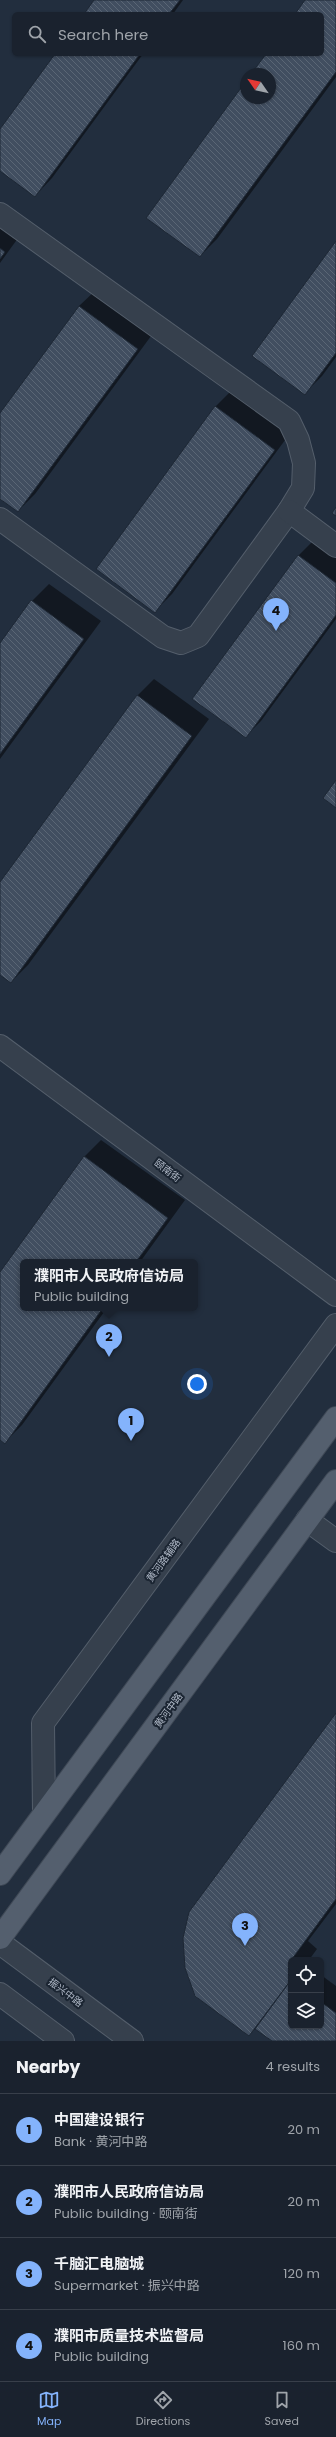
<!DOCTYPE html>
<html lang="en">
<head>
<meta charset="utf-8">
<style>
	:root { --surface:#1a222e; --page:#232a36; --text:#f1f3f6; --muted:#9fa4aa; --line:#383f4a; --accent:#84b3fc }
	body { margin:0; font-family:Poppins,"Noto Sans SC",sans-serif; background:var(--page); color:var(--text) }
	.controls { position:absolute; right:12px; bottom:12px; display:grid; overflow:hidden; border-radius:6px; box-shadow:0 1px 3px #0004 }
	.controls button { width:36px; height:36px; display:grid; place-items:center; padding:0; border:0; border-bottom:1px solid var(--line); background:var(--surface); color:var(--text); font:20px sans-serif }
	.compass { position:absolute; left:240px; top:68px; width:36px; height:36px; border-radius:50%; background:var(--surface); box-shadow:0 1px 3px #0004; rotate:304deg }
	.you { position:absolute; left:197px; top:1384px; width:14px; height:14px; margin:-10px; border:3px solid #fff; border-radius:50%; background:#1a73e8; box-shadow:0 0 0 6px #1a73e833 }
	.badge { display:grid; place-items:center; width:26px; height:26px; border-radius:50%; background:var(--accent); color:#111; font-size:13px; font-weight:700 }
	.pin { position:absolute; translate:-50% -33px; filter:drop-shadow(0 1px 2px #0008) }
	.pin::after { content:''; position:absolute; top:21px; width:14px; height:12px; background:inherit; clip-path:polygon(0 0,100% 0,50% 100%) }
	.popup { position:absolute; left:20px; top:1259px; width:178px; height:52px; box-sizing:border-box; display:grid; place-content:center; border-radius:6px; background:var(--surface); filter:drop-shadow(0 1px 3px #0005); font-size:13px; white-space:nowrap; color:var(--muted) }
	.popup b { font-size:15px; color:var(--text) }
	.popup::after { content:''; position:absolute; left:50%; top:100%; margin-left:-8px; border:8px solid transparent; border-top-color:var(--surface) }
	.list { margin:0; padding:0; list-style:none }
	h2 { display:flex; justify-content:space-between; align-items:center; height:52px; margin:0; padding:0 16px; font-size:17px }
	h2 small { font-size:13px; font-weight:400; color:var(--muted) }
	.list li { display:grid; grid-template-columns:26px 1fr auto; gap:12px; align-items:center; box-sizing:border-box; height:72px; padding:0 16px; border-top:1px solid var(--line) }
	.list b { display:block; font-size:15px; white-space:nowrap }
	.list p { margin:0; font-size:13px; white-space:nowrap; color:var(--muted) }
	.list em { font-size:13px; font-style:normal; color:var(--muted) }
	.icon { flex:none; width:22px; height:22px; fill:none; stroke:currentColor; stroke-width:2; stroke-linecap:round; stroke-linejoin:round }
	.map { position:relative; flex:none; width:336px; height:2041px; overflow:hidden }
	.search { position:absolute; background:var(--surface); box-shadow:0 1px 3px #0004; left:12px; right:12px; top:12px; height:44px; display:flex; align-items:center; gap:10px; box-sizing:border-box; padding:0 14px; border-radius:6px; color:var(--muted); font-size:15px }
	.sheet { height:340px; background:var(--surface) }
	nav { display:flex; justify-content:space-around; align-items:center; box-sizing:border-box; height:56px; border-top:1px solid var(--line); background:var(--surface); font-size:11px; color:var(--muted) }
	nav a { display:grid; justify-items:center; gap:2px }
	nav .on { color:var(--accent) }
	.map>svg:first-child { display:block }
</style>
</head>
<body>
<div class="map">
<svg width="336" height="2041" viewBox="0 0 336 2041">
	<defs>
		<pattern id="building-back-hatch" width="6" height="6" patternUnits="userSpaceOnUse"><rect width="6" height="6" fill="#414e60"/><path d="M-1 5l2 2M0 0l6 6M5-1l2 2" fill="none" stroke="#5a6675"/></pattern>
	</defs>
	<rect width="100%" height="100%" fill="#222e3e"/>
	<g fill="#0007">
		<polygon points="96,0 183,0 173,14 85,14"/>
		<polygon points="307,0 336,0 336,77 217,239 200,256 246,83 246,98 270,98 270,74 252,74 267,54 322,54 322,14 296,14"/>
		<polygon points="56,54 143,54 52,178 35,196 0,170 0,130"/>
		<polygon points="0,219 21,234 0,263"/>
		<polygon points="336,243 336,357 322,376 305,393"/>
		<polygon points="97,289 154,332 35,494 18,511 0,498 0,415 79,306"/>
		<polygon points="233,389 291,432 172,594 155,611 97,569 216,406"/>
		<polygon points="314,540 336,556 336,619 261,721 246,736 298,556"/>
		<polygon points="49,584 101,621 0,759 0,645 32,601"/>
		<polygon points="154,679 209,719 28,965 11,982 0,974 0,884 137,696"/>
		<polygon points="101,1140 185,1200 140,1262 23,1262 23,1308 107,1308 22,1425 5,1442 0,1439 0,1274 84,1157"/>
		<polygon points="336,1715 336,1904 308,1941 317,1949 309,1960 291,1960 291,2026 321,2026 321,1975 336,1986 336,2041 273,2041 256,2028 249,2035"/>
	</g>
	<g fill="url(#building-back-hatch)" stroke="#1d2734">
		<polygon points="94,0 180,0 169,14 84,14"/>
		<polygon points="305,0 336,0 336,72 200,257 146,218 246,81 246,98 270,98 270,74 251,74 266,54 322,54 322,14 295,14"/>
		<polygon points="55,54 140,54 35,197 0,171 0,129"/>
		<polygon points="336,241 336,353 305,395 252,356"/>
		<polygon points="0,248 5,252 0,259"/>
		<polygon points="79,306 138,349 18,512 0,499 0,413"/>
		<polygon points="215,406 275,450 155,613 96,569"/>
		<polygon points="336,507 336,516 332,513"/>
		<polygon points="298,555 336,583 336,615 246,738 192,699"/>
		<polygon points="31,600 84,639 0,754 0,643"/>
		<polygon points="137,695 192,736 11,983 0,975 0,882"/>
		<polygon points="336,780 336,808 323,798"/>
		<polygon points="84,1156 168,1218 136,1262 23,1262 23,1308 103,1308 5,1444 0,1440 0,1272"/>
		<polygon points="336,1713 336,1899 292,1959 291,1980 249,2036 195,1996 185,1968 183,1938 189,1912"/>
		<polygon points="291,1980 291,2026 321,2026 321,2002 336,2013 336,2041 272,2041 255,2029"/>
	</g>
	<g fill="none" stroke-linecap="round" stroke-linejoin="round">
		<g stroke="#545e6b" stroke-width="24">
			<g id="minor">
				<polyline points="0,214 289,421 298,440 304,463 303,488 289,511 198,636 181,643 163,637 0,519"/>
				<polyline points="289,511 336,546"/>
				<polyline points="0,1046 336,1295"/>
				<polyline points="307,1520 336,1541"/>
				<polyline points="44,1813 43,1723 336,1325"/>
				<polyline points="0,1943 132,2041"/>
				<polyline points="0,1994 63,2041"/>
			</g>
		</g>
		<g stroke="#3f4956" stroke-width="24">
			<g id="major">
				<polyline points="0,1874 336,1418"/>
				<polyline points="0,1938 336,1481"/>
			</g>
		</g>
		<use href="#minor" stroke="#36404d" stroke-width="22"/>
		<use href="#major" stroke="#545f6e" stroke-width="22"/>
	</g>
	<g text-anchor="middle" stroke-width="4" stroke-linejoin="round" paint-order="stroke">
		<g font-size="10" fill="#b2bbc9" stroke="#1b2532">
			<text transform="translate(168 1170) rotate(37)" y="4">颐南街</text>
			<text transform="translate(163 1560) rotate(-54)" y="4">黄河路辅路</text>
			<text transform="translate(168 1710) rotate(-54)" y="4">黄河中路</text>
			<text transform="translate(66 1992) rotate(37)" y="4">振兴中路</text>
		</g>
	</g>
</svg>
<div class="controls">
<button><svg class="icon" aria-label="locate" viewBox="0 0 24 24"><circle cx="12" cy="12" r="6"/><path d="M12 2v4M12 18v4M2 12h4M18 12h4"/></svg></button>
<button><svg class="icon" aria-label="layers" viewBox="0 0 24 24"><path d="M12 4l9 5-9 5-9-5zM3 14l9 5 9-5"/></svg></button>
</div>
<svg class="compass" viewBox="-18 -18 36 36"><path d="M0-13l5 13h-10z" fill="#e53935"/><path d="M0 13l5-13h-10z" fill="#9fa4aa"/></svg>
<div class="you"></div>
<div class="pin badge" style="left:131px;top:1441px">1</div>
<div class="pin badge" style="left:109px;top:1357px">2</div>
<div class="popup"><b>濮阳市人民政府信访局</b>Public building</div>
<div class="pin badge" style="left:245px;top:1946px">3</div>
<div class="pin badge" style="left:276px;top:631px">4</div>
<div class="search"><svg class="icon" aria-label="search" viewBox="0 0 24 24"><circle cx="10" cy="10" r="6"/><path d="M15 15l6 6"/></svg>Search here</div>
</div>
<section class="sheet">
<h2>Nearby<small>4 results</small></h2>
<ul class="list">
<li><span class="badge">1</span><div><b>中国建设银行</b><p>Bank · 黄河中路</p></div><em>20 m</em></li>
<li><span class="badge">2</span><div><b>濮阳市人民政府信访局</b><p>Public building · 颐南街</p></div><em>20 m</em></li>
<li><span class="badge">3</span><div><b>千脑汇电脑城</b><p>Supermarket · 振兴中路</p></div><em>120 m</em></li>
<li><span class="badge">4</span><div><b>濮阳市质量技术监督局</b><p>Public building</p></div><em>160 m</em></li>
</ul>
</section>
<nav>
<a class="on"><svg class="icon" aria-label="map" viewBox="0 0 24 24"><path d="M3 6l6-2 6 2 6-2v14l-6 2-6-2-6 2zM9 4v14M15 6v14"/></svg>Map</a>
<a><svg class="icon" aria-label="directions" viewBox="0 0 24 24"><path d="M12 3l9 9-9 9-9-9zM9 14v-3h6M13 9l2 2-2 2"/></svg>Directions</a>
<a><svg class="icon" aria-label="saved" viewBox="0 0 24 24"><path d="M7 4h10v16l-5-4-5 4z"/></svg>Saved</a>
</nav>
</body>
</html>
